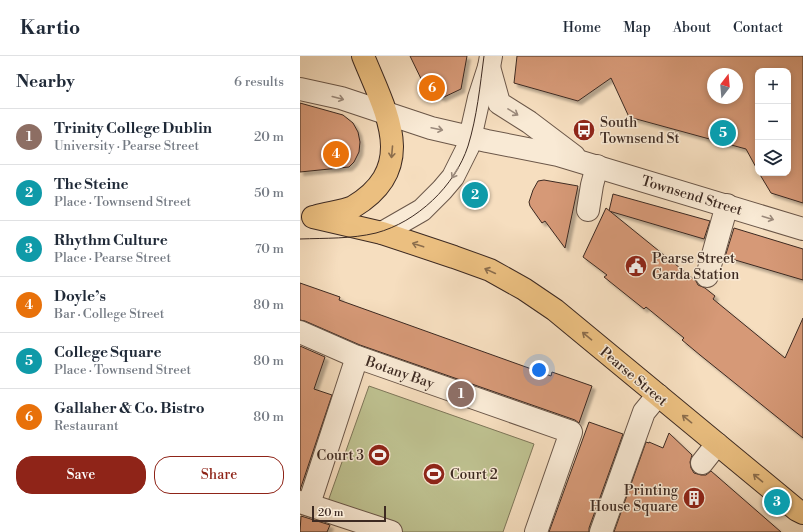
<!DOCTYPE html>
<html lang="en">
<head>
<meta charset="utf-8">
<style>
	:root { --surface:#fff; --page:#f6f6f7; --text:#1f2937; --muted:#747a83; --line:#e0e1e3; --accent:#8f2418 }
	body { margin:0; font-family:"Libre Bodoni",serif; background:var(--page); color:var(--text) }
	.controls { position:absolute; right:12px; top:12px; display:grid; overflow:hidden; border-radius:8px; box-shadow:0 2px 6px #0003 }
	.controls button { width:36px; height:36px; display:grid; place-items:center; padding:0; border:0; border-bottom:1px solid var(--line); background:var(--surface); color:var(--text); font:20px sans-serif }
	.compass { position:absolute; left:407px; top:12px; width:36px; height:36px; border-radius:50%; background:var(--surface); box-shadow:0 2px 6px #0003; rotate:16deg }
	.scale { position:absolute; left:12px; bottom:10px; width:74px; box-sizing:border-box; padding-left:4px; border:2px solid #3d2a22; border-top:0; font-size:11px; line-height:14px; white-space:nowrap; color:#3d2a22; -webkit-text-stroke:3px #f9ead5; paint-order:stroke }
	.you { position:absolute; left:239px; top:314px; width:14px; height:14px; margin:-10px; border:3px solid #fff; border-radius:50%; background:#1a73e8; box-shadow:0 0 0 6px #1a73e833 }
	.badge { display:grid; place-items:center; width:26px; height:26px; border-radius:50%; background:var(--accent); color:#fff; font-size:13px; font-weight:700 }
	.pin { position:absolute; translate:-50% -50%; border:2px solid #fff; box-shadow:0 1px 4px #0006 }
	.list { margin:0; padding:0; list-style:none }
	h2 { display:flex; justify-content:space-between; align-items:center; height:52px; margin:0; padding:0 16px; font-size:17px }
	h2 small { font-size:13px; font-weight:400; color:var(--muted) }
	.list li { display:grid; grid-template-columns:26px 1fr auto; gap:12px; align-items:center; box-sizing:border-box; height:56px; padding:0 16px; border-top:1px solid var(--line) }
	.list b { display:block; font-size:15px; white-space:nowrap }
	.list p { margin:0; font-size:13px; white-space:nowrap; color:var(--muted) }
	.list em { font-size:13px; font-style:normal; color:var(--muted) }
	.actions { display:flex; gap:8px; padding:12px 16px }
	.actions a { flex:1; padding:9px 0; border:1px solid var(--accent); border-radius:16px; text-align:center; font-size:14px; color:var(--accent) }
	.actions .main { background:var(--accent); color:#fff }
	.icon { flex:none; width:22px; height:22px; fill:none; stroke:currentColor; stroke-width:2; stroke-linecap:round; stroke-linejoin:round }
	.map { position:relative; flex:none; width:503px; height:476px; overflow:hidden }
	header { display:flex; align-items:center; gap:24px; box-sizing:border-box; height:56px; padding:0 20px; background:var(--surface); border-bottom:1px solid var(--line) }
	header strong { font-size:19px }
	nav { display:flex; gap:22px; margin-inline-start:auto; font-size:14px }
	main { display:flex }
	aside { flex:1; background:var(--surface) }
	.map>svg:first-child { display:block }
</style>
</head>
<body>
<header>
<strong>Kartio</strong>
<nav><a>Home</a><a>Map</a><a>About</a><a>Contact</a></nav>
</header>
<main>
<aside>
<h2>Nearby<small>6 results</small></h2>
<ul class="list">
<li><span class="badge" style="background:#8d6e63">1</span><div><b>Trinity College Dublin</b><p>University · Pearse Street</p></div><em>20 m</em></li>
<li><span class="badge" style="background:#0f9aa8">2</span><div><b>The Steine</b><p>Place · Townsend Street</p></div><em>50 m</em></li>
<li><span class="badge" style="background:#0f9aa8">3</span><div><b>Rhythm Culture</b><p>Place · Pearse Street</p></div><em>70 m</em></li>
<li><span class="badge" style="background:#e8710a">4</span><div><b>Doyle’s</b><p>Bar · College Street</p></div><em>80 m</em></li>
<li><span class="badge" style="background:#0f9aa8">5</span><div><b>College Square</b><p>Place · Townsend Street</p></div><em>80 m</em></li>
<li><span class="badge" style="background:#e8710a">6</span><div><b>Gallaher &amp; Co. Bistro</b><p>Restaurant</p></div><em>80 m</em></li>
</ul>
<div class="actions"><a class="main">Save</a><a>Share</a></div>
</aside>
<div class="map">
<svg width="503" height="476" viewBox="0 0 503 476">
	<defs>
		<filter id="shadow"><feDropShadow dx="3.5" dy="3.5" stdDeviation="1" flood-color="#0004"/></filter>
	</defs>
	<rect width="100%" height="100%" fill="#f6debf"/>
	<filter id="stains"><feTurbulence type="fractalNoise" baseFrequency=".005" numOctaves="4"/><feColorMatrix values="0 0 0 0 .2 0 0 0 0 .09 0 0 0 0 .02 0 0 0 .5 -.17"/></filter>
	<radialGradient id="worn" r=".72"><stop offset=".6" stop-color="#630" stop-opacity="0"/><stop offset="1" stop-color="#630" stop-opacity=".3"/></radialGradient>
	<polygon fill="#bec190" stroke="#7e7659" points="69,330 234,388 203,476 98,476 26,451"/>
	<g fill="#d69977" stroke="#3d2a22" fill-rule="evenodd" filter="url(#shadow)">
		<polygon points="110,0 167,0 161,33 142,42 126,33"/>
		<path d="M217 0H503V147L471 137 459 117H488V15H458V115L446 93 329 61 311 22 278 45 214 27ZM413 18H437V42H413Z"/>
		<polygon points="0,47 43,59 53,67 58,76 60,86 59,96 54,106 49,111 0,116"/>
		<polygon points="244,124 278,130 265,192 245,165 242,167 230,150 229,146 233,134 238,125"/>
		<polygon points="313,138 410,165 404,183 309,155"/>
		<polygon points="306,152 396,225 398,229 405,232 415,240 413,243 485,302 503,262 503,382 400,299 382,284 384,282 346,251 344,253 304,221 307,219 283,201"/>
		<polygon points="434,172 503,193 503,224 425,201"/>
		<polygon points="0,227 40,241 39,244 251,320 252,316 292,330 279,367 275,364 60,289 5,265 0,264"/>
		<polygon points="0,290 25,301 14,333 32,339 0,434"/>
		<polygon points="289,366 323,378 289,472 289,476 249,476"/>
		<polygon points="369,377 392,399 390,406 391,412 394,417 401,419 406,419 411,415 481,476 314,476 346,386 349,387 349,386 363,392"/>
		<polygon points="1,460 30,469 27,476 0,476"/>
	</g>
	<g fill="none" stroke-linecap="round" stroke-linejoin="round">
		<g stroke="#6b5749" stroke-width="24">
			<g id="minor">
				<polyline points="189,11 199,47 229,66 274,100"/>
				<polyline points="0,33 41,42 131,72 187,85 258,99 503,173"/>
				<polyline points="288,154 292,129 297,110"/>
				<polyline points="82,177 122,154 142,134 153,121 168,91 179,42 189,11 191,0"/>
				<polyline points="407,220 427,149"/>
				<polyline points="0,276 57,301"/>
				<polyline points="402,407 417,388"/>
				<polyline points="0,446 91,476"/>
				<polyline points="9,448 57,301 271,376 236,476"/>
				<polyline points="301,476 344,356 358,339"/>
			</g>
		</g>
		<g stroke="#3d2a22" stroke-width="24">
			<g id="major">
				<path d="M17 160C27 157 44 155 53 151 120 111 85 55 63 0"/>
				<polyline points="13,161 82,177 154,201 190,214 224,233 255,254 497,454 503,457"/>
			</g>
		</g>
		<use href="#minor" stroke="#f9ead5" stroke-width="22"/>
		<use href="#major" stroke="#ebbf80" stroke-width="22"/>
		<path stroke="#3d2a22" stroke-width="1" d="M0 183C26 182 51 183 76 177 117 166 155 130 168 90 177 61 180 30 184 0"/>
	</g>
	<defs><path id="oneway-shaft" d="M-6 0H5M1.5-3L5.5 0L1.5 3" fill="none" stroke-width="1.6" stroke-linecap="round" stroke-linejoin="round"/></defs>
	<g stroke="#9b8a7c">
		<use href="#oneway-shaft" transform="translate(38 42) rotate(15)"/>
		<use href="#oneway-shaft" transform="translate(213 56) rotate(32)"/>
		<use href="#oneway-shaft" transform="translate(137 73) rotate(12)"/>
		<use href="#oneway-shaft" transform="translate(155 117) rotate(122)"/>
		<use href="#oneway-shaft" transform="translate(468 162) rotate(17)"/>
	</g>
	<g stroke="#8b6d4c">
		<use href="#oneway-shaft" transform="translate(92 96) rotate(95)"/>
		<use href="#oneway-shaft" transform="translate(118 189) rotate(-162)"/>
		<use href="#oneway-shaft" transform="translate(190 215) rotate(-155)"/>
		<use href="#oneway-shaft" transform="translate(287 280) rotate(-140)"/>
		<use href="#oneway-shaft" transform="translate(387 363) rotate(-141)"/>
		<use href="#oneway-shaft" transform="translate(458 422) rotate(-140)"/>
	</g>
	<defs>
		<g id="bus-disc" transform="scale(1.15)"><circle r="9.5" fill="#8f2418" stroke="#f9ead5"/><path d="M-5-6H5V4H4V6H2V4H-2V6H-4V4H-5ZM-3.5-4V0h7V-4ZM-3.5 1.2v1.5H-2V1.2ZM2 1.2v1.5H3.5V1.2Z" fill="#fff"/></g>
		<g id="civic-disc" transform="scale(1.15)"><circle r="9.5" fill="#8f2418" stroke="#f9ead5"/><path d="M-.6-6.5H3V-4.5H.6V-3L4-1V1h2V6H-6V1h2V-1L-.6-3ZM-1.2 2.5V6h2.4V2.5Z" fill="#fff"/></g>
		<g id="stadium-disc" transform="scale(1.15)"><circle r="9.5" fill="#8f2418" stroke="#f9ead5"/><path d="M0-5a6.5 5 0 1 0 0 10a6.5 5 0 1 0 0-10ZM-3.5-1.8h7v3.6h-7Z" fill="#fff"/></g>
		<g id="building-disc" transform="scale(1.15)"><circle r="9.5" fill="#8f2418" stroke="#f9ead5"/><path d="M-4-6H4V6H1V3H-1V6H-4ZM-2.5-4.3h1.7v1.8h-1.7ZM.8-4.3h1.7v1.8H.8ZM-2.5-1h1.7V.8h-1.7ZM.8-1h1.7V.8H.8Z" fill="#fff"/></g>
	</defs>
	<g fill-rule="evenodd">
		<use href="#bus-disc" x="284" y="74"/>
		<use href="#civic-disc" x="336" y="210"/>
		<use href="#stadium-disc" x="79" y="399"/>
		<use href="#stadium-disc" x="134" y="418"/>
		<use href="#building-disc" x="394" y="442"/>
	</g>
	<g text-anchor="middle" stroke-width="3" stroke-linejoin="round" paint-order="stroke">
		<g font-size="14" fill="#3d2a22" stroke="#f9ead5" text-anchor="start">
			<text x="300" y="71">South<tspan x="300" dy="16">Townsend St</tspan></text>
			<text x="352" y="207">Pearse Street<tspan x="352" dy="16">Garda Station</tspan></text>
			<text x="64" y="404" text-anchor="end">Court 3</text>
			<text x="150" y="423">Court 2</text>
			<text x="378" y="439" text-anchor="end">Printing<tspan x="378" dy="16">House Square</tspan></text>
		</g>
		<g font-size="14" fill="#3d2a22" stroke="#f9ead5">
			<text transform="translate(392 139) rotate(17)" y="5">Townsend Street</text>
			<text transform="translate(100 316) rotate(19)" y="5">Botany Bay</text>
			<text transform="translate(334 320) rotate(40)" y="5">Pearse Street</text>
		</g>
	</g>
	<rect width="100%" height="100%" filter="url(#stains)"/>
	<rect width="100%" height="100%" fill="url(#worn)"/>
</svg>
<div class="controls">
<button>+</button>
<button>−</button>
<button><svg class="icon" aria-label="layers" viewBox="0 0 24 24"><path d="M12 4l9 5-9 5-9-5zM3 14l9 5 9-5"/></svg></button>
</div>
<svg class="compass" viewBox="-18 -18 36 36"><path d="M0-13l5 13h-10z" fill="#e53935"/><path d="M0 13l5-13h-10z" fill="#747a83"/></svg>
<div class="scale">20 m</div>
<div class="you"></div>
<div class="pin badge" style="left:161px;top:338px;background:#8d6e63">1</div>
<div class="pin badge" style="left:175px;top:139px;background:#0f9aa8">2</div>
<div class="pin badge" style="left:477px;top:446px;background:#0f9aa8">3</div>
<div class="pin badge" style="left:36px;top:98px;background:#e8710a">4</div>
<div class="pin badge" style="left:423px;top:77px;background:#0f9aa8">5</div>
<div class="pin badge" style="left:132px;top:32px;background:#e8710a">6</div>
</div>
</main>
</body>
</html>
